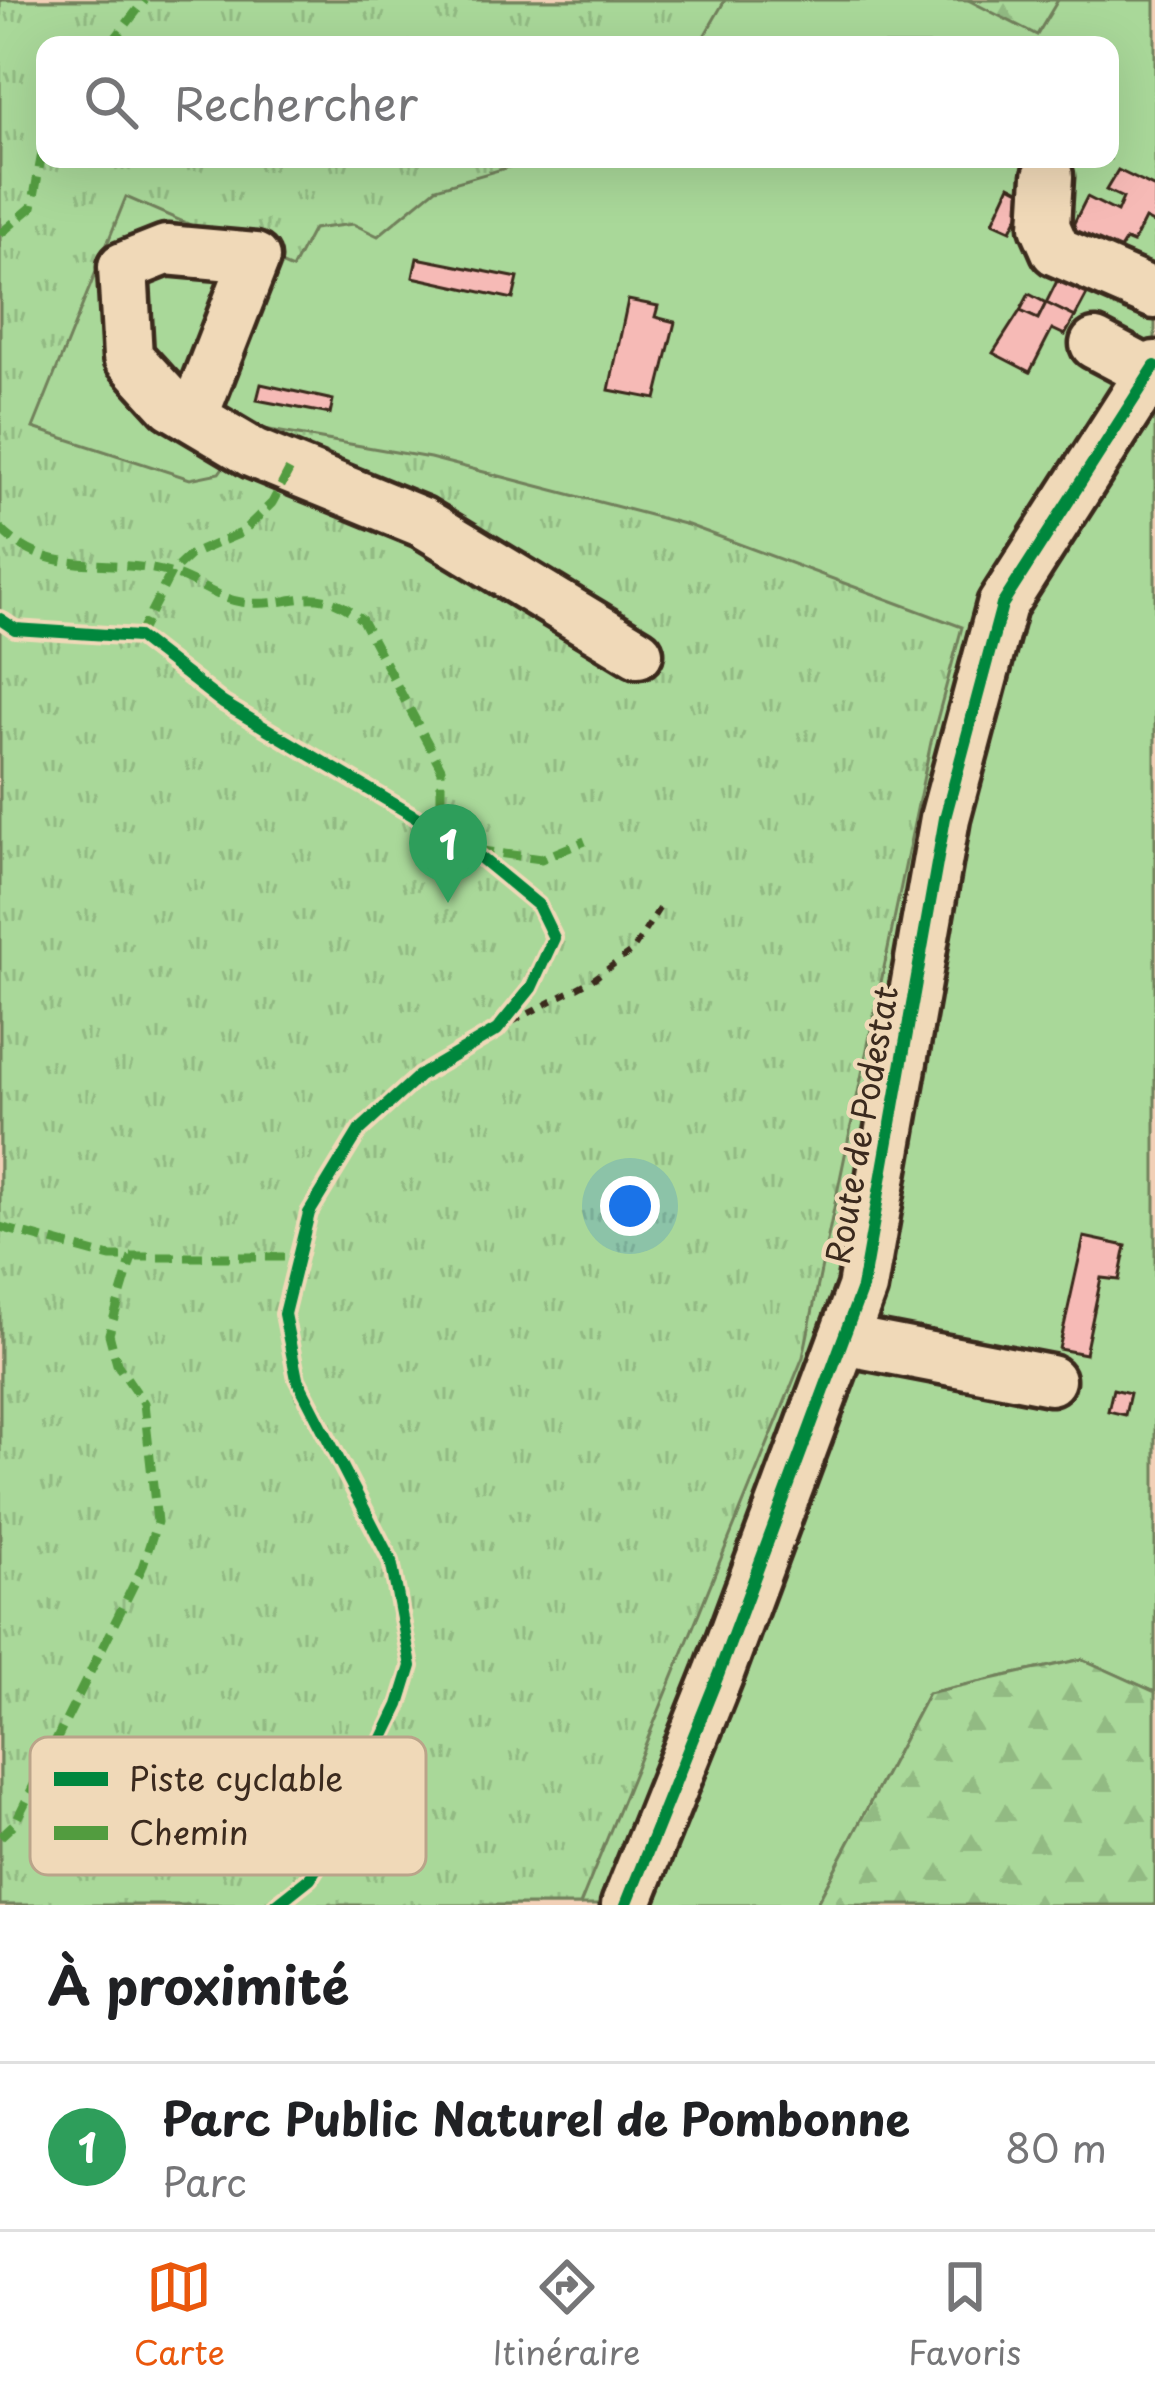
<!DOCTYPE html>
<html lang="fr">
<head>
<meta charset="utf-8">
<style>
	:root { --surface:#fff; --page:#f2f2f2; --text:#202124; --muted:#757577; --line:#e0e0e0; --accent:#ea580c }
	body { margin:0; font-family:"Playpen Sans",sans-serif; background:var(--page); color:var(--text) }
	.you { position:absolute; left:630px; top:1206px; width:42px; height:42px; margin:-30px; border:9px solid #fff; border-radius:50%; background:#1a73e8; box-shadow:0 0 0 18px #1a73e833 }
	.badge { display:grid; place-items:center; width:78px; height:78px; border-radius:50%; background:var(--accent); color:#fff; font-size:39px; font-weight:700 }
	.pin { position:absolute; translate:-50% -99px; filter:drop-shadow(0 3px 6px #0008) }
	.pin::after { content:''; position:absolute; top:63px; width:42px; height:36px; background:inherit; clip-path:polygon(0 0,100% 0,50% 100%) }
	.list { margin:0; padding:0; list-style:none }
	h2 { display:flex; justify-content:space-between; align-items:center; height:156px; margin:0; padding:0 48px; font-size:51px }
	h2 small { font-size:39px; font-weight:400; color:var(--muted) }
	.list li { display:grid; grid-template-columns:78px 1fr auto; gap:36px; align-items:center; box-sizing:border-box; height:168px; padding:0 48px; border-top:3px solid var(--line) }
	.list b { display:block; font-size:45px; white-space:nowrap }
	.list p { margin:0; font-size:39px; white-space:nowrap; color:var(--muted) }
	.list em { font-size:39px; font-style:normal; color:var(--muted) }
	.icon { flex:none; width:66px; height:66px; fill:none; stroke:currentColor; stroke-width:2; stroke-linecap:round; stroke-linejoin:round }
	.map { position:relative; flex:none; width:1155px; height:1905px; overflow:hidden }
	.search { position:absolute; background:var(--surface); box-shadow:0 12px 48px #0002; left:36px; right:36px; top:36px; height:132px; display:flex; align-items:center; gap:30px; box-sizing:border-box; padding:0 42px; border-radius:24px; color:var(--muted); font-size:45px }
	.sheet { height:324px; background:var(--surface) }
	nav { display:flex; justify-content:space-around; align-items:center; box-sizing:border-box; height:168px; border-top:3px solid var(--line); background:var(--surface); font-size:33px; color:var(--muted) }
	nav a { display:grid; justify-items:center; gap:6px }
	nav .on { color:var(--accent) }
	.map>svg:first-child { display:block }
</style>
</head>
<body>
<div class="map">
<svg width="1155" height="1905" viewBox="0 0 1155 1905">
	<defs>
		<pattern id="forest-firs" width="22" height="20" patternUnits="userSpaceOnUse" patternTransform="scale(3)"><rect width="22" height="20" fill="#a9d899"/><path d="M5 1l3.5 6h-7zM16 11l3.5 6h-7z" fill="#92ba83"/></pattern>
		<pattern id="park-tufts" width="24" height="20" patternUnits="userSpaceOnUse" patternTransform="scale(3)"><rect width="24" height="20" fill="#a9d899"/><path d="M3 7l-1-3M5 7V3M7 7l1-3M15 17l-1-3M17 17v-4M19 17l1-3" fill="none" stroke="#92ba83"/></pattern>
	</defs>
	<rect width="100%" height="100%" fill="#f2d0b7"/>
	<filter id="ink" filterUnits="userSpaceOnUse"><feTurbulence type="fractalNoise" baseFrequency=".00833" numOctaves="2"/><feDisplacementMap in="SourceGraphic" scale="24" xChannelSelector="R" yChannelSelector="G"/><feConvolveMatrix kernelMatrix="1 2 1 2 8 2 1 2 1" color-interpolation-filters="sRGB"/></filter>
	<g filter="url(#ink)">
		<path fill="#a9d899" stroke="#72815c" stroke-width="3" fill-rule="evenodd" d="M0 0H1155V1692L1082 1659 928 1693 816 1905H0ZM45 45H1110V159H45Z"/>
		<g fill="url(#forest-firs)" stroke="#72815c" stroke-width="3">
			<polygon points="968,0 1058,0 1037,35"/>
			<polygon points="1082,1659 1155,1692 1155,1905 816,1905 928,1693"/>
		</g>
		<polygon fill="url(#park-tufts)" stroke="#72815c" stroke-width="3" points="0,0 725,0 699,45 45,45 45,159 537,159 436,188 378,236 353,224 313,229 292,269 126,197 33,428 190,479 219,473 252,427 430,458 688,525 962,627 931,742 803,1357 580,1905 0,1905"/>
		<g fill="#f6bab6" stroke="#3b2a1e" stroke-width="3">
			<polygon points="1118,170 1155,188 1155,224 1145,219 1133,243 1126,240 1114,259 1068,235 1087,197 1117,212 1123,198 1106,190"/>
			<polygon points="1010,185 1029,195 1011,230 993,222"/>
			<polygon points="417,258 518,278 513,299 413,277"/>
			<polygon points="1062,271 1091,287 1075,317 1046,303"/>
			<polygon points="1029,294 1046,303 1038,319 1020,311"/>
			<polygon points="628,300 658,306 655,317 675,322 656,399 609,390"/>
			<polygon points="1046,303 1075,317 1065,335 1052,329 1030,372 993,353 1020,311 1038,319"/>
			<polygon points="261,384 333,400 330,414 257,400"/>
			<polygon points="1084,1237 1126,1246 1119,1280 1101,1278 1085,1354 1059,1349"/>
			<polygon points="1113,1389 1130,1393 1125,1415 1108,1411"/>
		</g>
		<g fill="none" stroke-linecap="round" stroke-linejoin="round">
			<g stroke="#3b2a1e" stroke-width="57">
				<g id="minor">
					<polyline points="1048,176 1045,226 1056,251 1155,294"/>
					<polyline points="1095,344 1150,373"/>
					<polyline points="193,417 255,258 166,250 123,267 128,357 172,405 253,453 422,522 638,653"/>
					<polyline points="843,1340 1050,1380"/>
					<polyline points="626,1905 719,1673 862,1288 945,818 1002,605 1155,366"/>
				</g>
			</g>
			<polyline stroke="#3b2a1e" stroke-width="6" stroke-dasharray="9 9" stroke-linecap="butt" points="497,1030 592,980 632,951 662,904"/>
			<use href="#minor" stroke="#f0d9b8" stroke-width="48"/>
			<g stroke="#529c3f" stroke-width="9" stroke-dasharray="18 9" stroke-linecap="butt">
				<polyline points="110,45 145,0"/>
				<polyline points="0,234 32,207 45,137"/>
				<path d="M0 528C50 581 112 554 173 574 196 581 216 598 241 602 292 610 314 578 362 620L441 768V833"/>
				<polyline points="138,637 171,573 190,555 241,533 272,503 291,467"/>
				<polyline points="475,850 541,859 585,841"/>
				<polyline points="0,1227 110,1257 298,1257"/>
				<polyline points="0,1837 15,1823 142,1568 157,1522 144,1403 117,1364 109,1334 132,1257"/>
			</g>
			<g stroke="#f0d9b8" stroke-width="20">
				<g id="cycleway">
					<polyline points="0,619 15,629 138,637 223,703 470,849 538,905 554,938 531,988 497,1030 419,1076 359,1131 309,1213 284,1314 297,1379 391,1561 411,1666 399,1705 332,1843 310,1878 276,1905"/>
					<polyline points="626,1905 719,1673 862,1288 945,818 1002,605 1155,366"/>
				</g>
			</g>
			<use href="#cycleway" stroke="#00873e" stroke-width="12"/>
		</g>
	</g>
	<g text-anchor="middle" stroke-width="9" stroke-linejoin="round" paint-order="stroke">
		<g font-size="33" fill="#3b2a1e" stroke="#f0d9b8">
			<text transform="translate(862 1125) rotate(-80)" y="12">Route de Podestat</text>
		</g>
	</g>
	<rect x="30" y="1737" width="396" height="138" rx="18" fill="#f0d9b8" stroke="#baa48a" stroke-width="3"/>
	<rect x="54" y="1772" width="54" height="14" fill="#00873e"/>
	<rect x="54" y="1826" width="54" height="14" fill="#529c3f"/>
	<g font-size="33" fill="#3b2a1e">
		<text x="129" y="1791">Piste cyclable</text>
		<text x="129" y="1845">Chemin</text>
	</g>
</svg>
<div class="you"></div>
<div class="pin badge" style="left:448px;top:903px;background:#2e9e5b">1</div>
<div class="search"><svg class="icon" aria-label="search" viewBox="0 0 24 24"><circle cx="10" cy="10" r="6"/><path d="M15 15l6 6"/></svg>Rechercher</div>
</div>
<section class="sheet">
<h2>À proximité<small></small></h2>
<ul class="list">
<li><span class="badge" style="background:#2e9e5b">1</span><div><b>Parc Public Naturel de Pombonne</b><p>Parc</p></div><em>80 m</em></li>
</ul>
</section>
<nav>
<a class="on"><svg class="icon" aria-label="map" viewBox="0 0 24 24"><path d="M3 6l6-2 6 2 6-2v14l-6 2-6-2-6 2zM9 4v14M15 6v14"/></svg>Carte</a>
<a><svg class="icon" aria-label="directions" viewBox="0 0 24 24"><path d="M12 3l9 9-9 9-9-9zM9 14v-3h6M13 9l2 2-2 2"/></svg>Itinéraire</a>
<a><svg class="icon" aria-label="saved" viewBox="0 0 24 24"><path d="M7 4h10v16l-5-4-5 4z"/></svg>Favoris</a>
</nav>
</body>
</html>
